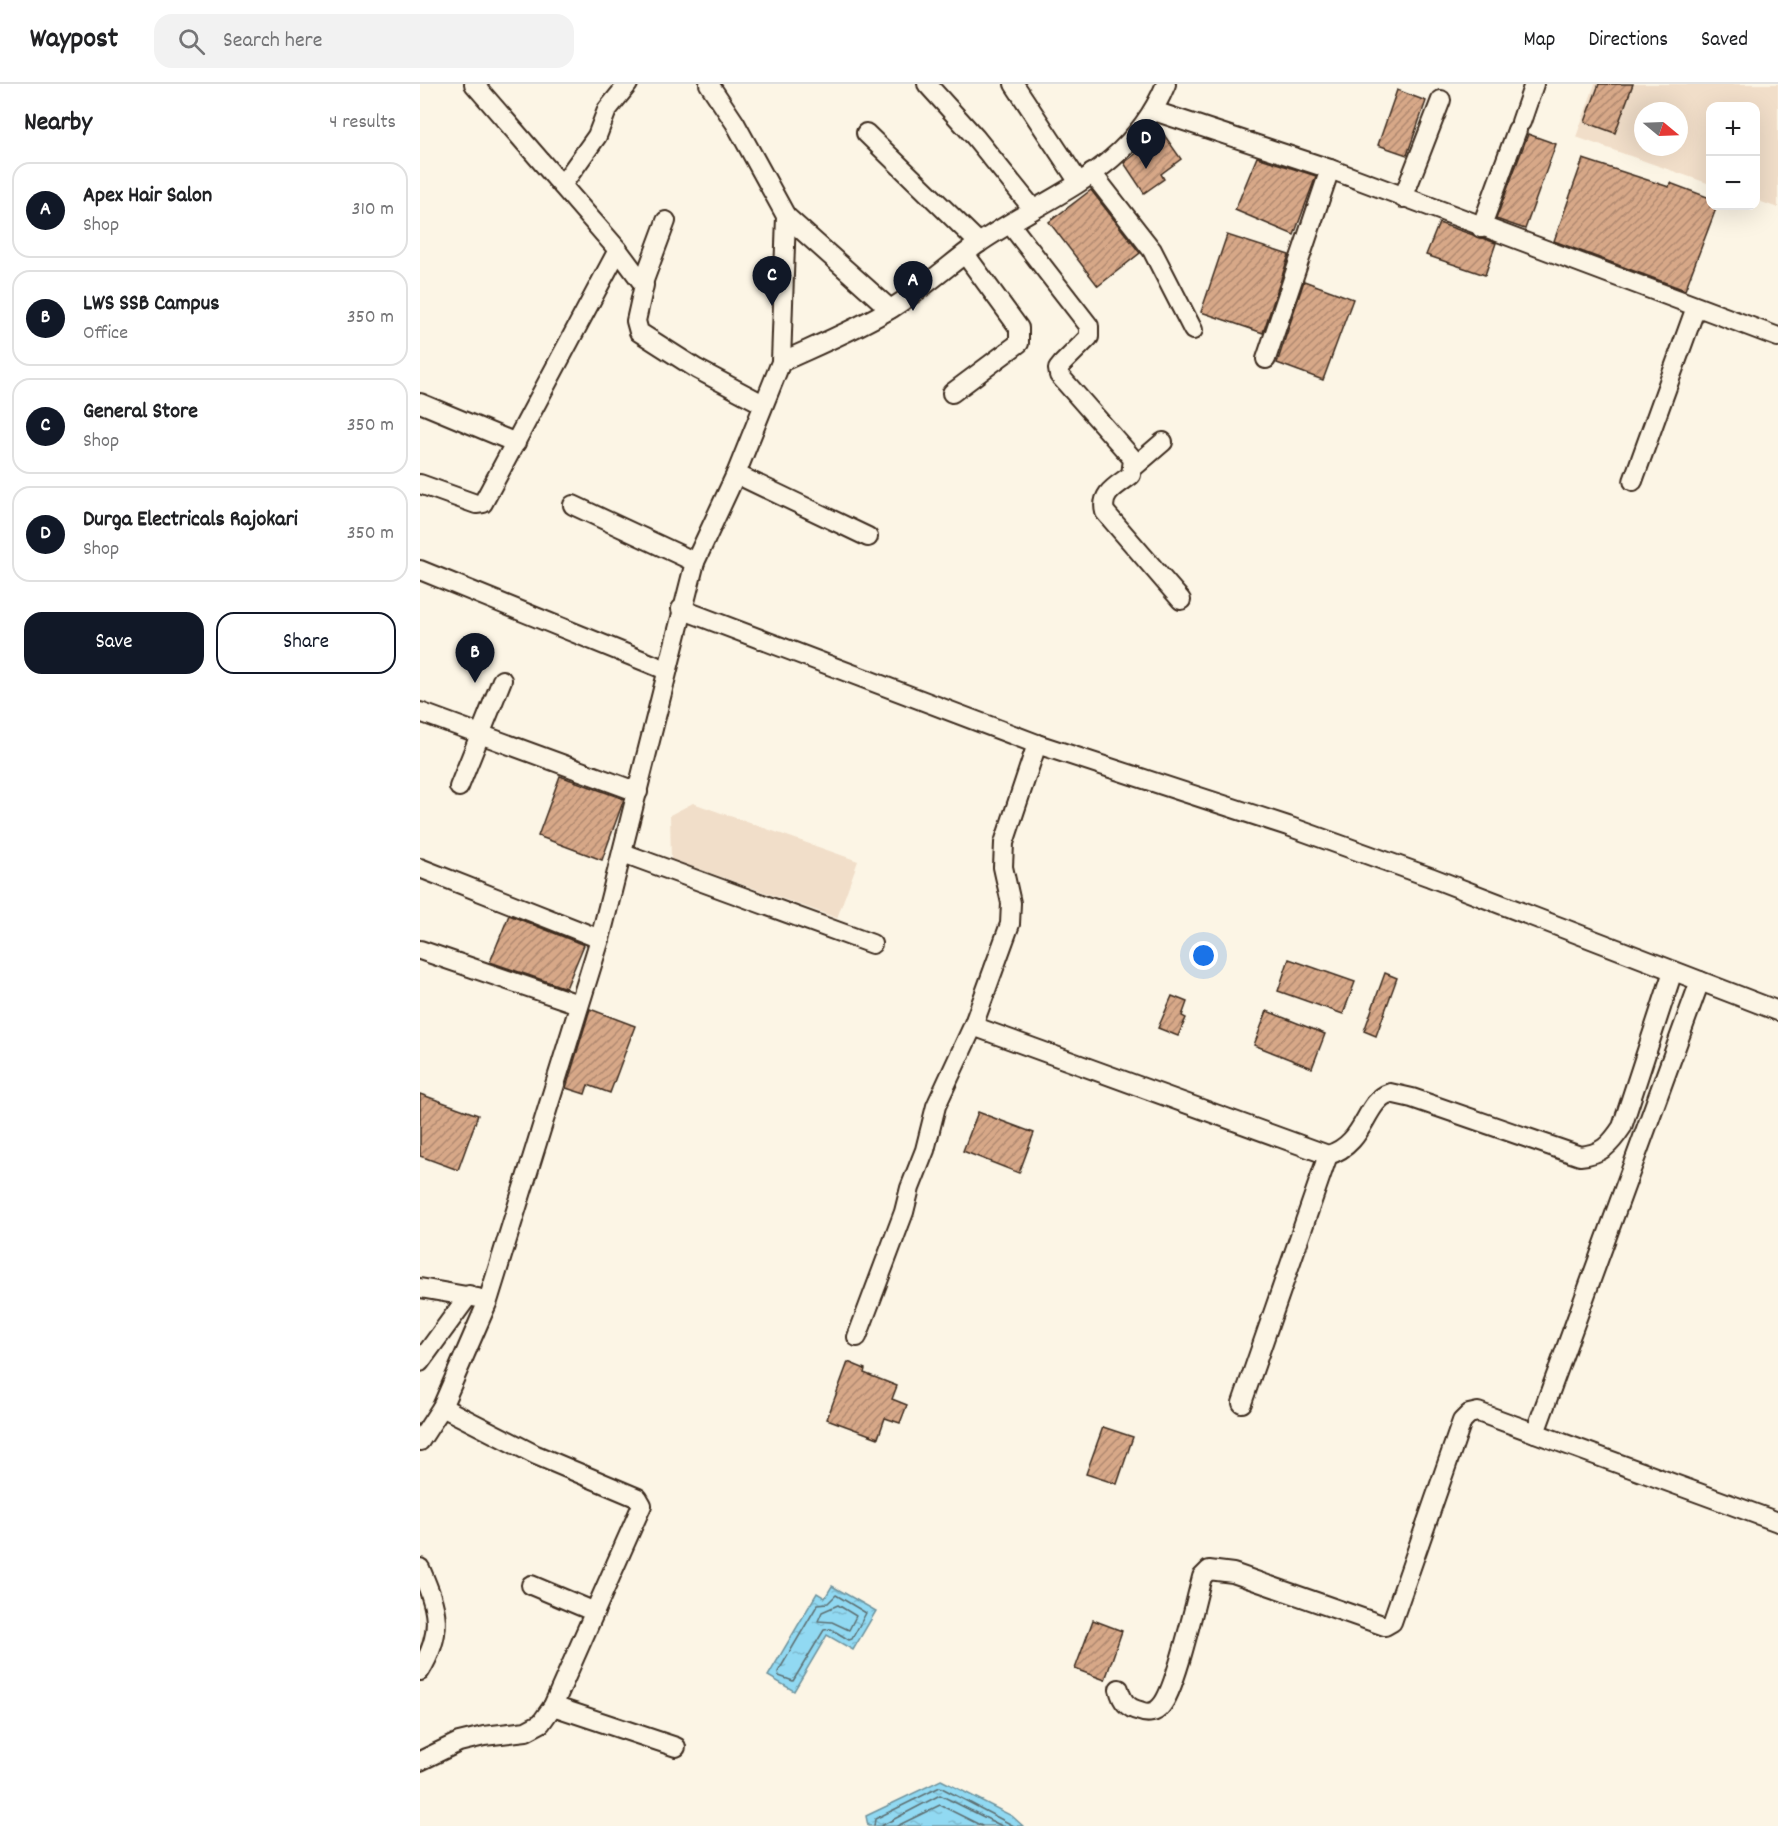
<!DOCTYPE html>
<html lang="en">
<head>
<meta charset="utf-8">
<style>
	:root { --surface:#fff; --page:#f2f2f2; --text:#202124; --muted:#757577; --line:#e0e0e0; --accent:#111827 }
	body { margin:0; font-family:Dekko,sans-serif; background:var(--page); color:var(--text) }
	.controls { position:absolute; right:18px; top:18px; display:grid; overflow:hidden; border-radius:12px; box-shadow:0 6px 24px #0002 }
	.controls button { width:54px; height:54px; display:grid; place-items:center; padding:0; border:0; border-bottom:2px solid var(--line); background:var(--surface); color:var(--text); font:30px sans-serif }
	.compass { position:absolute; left:1214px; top:18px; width:54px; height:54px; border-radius:50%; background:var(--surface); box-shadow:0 6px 24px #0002; rotate:109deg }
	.you { position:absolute; left:784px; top:872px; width:21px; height:21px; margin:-15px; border:4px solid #fff; border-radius:50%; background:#1a73e8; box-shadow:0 0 0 9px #1a73e833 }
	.badge { display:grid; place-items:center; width:39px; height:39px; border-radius:50%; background:var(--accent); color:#fff; font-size:20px; font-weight:700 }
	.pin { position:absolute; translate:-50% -50px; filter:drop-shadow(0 2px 3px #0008) }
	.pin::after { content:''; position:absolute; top:32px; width:21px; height:18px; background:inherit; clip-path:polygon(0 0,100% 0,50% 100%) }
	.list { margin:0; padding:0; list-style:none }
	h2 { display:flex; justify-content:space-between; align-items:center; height:78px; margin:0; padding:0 24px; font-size:26px }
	h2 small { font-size:20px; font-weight:400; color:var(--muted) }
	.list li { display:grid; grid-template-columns:39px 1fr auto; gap:18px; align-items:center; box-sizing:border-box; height:96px; margin:0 12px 12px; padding:0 12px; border:2px solid var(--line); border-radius:18px }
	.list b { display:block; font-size:22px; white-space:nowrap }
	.list p { margin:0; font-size:20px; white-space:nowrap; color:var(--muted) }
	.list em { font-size:20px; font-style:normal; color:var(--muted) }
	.actions { display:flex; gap:12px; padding:18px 24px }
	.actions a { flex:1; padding:14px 0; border:2px solid var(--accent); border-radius:18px; text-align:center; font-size:21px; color:var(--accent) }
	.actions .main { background:var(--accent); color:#fff }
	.icon { flex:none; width:33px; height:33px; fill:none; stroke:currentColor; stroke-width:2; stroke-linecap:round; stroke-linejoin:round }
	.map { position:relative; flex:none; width:1358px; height:1742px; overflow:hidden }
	header { display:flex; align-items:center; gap:36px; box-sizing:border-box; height:84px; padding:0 30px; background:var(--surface); border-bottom:2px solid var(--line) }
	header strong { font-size:28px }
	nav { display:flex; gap:33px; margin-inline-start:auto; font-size:21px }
	.search { width:420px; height:54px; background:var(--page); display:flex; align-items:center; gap:15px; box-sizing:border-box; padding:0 21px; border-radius:18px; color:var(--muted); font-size:22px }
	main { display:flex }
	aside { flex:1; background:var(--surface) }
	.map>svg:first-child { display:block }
</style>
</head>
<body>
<header>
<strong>Waypost</strong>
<div class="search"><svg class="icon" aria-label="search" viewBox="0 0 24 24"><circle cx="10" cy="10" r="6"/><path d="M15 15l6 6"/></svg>Search here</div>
<nav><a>Map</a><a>Directions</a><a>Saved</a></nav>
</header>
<main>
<aside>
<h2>Nearby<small>4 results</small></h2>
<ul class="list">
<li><span class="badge">A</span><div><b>Apex Hair Salon</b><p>Shop</p></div><em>310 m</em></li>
<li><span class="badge">B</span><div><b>LWS SSB Campus</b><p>Office</p></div><em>350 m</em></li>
<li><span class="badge">C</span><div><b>General Store</b><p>Shop</p></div><em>350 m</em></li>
<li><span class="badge">D</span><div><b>Durga Electricals Rajokari</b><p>Shop</p></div><em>350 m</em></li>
</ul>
<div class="actions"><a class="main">Save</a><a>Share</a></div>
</aside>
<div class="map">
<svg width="1358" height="1742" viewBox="0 0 1358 1742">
	<defs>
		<pattern id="water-ripples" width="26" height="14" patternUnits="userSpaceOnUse" patternTransform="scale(1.5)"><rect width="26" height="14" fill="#91d9f2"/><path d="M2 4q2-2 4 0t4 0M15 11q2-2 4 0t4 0" fill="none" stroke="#7ebacf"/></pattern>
		<pattern id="building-hatch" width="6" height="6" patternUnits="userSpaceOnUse" patternTransform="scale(1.5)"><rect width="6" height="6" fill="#d7a888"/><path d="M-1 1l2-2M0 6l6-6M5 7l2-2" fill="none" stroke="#b0896f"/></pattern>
	</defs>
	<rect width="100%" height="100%" fill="#fcf5e5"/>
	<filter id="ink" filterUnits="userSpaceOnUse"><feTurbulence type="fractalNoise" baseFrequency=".0167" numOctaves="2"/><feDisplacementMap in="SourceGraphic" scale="12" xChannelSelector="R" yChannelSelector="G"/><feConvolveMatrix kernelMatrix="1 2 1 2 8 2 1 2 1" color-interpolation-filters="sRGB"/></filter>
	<g filter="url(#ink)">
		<g fill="#f1dec9" fill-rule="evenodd">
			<path d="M1175 0H1358V124L1336 116V22H1290V100L1156 53ZM1223 27H1259V63H1223Z"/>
			<polygon points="273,719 438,777 417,834 251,775 250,731"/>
		</g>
		<g fill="url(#water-ripples)" stroke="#6f939d" stroke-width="1.5">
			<polygon points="412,1502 456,1527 433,1566 407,1551 374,1607 348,1592 397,1509 405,1514"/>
			<polygon points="521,1696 592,1732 603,1742 448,1742 446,1732"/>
		</g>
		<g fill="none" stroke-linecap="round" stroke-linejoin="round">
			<g stroke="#5d7073" stroke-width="1.5">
				<polygon points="416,1511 446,1529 432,1555 429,1556 411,1545 404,1546 373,1597 359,1592 358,1588 398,1520 408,1519"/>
				<polygon points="418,1521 436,1532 429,1546 412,1538 398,1537 402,1528"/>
				<polyline points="454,1742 455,1735 520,1703 594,1742"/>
				<polyline points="461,1742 520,1711 582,1742"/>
				<polyline points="477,1742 520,1721 562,1742"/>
			</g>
		</g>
		<g fill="url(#building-hatch)" stroke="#3b2a1e" stroke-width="1.5">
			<polygon points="1179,0 1213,0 1195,49 1165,38"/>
			<polygon points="977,6 1006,17 987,71 958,61"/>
			<polygon points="740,45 761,75 741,90 744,95 724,109 704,79 728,60 725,56"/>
			<polygon points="1108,50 1136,60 1105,145 1076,135"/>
			<polygon points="837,73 896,92 874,151 815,126"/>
			<polygon points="1163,75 1249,103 1250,99 1290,114 1290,122 1297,122 1265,206 1134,157"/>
			<polygon points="671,106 720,169 678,202 629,138"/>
			<polygon points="1019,139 1076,159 1065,191 1006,171"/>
			<polygon points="807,151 869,171 843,249 781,228"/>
			<polygon points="884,197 933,215 903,296 857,279"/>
			<polygon points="140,692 204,715 182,776 118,752"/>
			<polygon points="89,831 164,861 146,904 70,878"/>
			<polygon points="869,875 935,898 923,930 858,907"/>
			<polygon points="965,889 977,894 956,952 944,947"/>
			<polygon points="752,912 767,918 762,932 766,934 758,952 738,944"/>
			<polygon points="170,925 215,942 190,1009 168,1001 165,1010 146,1004"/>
			<polygon points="847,927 905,950 892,984 834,961"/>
			<polygon points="0,1010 58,1031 38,1086 0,1072"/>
			<polygon points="558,1028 614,1049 599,1089 543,1067"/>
			<polygon points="428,1278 445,1285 444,1289 477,1302 472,1315 487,1321 480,1339 465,1334 458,1354 407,1335"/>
			<polygon points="683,1343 713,1353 697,1400 666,1390"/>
			<polygon points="673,1536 702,1547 685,1596 655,1585"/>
		</g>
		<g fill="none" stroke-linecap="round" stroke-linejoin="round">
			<g stroke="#3b2a1e" stroke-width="22">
				<g id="minor">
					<polyline points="54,0 198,166 224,201 216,237 219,248 277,285 343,320"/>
					<polyline points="289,0 315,39 366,132 361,278"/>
					<polyline points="507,0 555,53 613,125"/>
					<polyline points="594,0 658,97"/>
					<polyline points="734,27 910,85 1358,253"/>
					<polyline points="1101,38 1114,0"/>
					<polyline points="446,49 559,159"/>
					<polyline points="672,89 732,166 773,246"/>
					<polyline points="142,101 177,52 187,26 208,0"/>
					<polyline points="983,114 1021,16"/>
					<polyline points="366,132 470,225"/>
					<path d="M590 140 669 242V253L642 280 638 285 639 291 713 375 711 391C697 402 680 409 685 428L761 516"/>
					<polyline points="1061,144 1097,46"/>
					<polyline points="223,199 246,137"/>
					<polyline points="846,275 910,85"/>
					<polyline points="532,309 599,259 599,244 545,170"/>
					<polyline points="0,319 96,359"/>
					<polyline points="714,383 743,358"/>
					<polyline points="316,390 448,453"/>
					<polyline points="1213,397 1276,223"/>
					<polyline points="0,400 56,420 63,419 198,166"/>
					<polyline points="153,421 275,478"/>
					<polyline points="0,486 246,586"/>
					<polyline points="261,525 617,660 868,742 1010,793 1358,927"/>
					<polyline points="0,628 218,708"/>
					<polyline points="39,703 82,596"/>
					<polyline points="203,769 452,860"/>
					<polyline points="0,784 180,855"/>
					<polyline points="0,866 158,920"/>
					<path d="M553 942 908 1071C946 1060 944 1017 970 1009L992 1014 1160 1072C1182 1070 1190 1061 1202 1043L1253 887"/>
					<polyline points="0,1204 58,1214"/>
					<polyline points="437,1253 484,1128 490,1104 505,1066 516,1022 553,942 590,840 591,819 583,783 584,759 617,660"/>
					<polyline points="0,1278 49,1211"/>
					<polyline points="822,1319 908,1071"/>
					<polyline points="1115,1349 1280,897"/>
					<path d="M0 1357 22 1323 68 1217 180 855 275 478 316 390 361 278C398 261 437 245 472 224 503 205 530 180 559 159 633 108 709 89 746 0"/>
					<path d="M0 1484C17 1524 25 1546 0 1587"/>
					<polyline points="111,1501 175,1528"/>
					<path d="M699 1605C702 1617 707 1624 720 1627 727 1630 736 1629 741 1622 756 1606 775 1519 782 1493L789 1486 813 1489 965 1542 972 1538 1042 1337 1049 1330 1058 1328 1358 1438"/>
					<polyline points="133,1622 256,1663"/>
					<polyline points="0,1677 39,1658 64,1652 106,1647 121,1639 133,1622 222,1421 218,1414 116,1371 22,1323"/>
				</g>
			</g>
			<use href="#minor" stroke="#fcf5e5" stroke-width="18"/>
		</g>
	</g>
</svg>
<div class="controls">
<button>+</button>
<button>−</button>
</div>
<svg class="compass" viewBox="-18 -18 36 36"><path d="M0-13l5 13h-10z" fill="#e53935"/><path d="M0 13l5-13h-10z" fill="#757577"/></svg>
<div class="you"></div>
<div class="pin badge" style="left:493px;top:227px">A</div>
<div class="pin badge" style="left:55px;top:599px">B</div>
<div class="pin badge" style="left:352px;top:222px">C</div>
<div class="pin badge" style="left:726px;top:85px">D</div>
</div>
</main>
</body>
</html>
